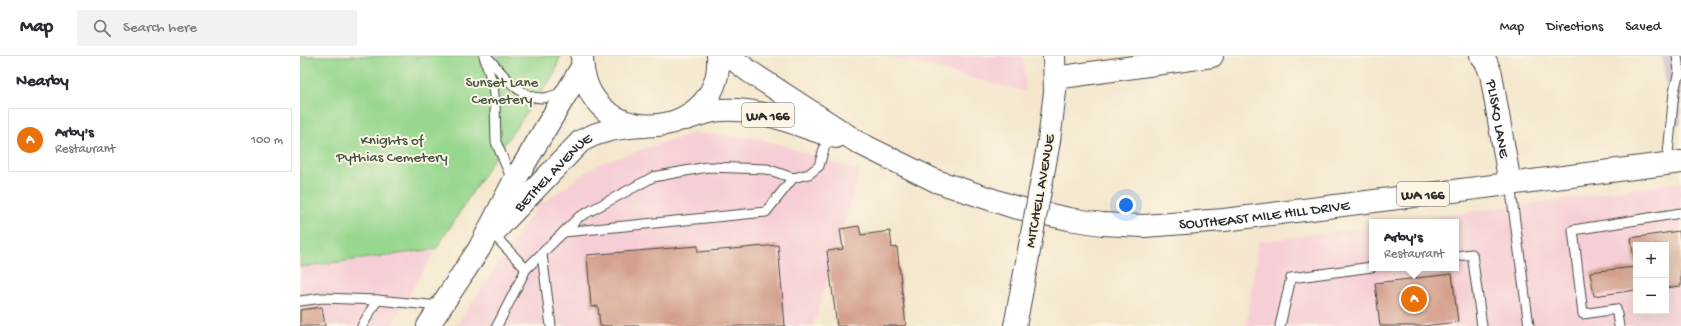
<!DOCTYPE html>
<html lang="en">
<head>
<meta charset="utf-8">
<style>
	:root { --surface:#fff; --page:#f2f2f3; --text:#2b2b33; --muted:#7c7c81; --line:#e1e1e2; --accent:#b45309 }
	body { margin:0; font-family:"Gochi Hand",sans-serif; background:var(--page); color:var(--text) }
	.controls { position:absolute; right:12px; bottom:12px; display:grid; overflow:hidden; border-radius:0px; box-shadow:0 4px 16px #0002 }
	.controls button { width:36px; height:36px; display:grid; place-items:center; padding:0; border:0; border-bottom:1px solid var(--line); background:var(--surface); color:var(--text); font:20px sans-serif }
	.you { position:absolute; left:826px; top:149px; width:14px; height:14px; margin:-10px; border:3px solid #fff; border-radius:50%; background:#1a73e8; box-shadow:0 0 0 6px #1a73e833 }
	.badge { display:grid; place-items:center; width:26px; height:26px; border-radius:50%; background:var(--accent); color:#fff; font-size:13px; font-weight:700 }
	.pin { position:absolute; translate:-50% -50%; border:2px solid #fff; box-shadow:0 1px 4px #0006 }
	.popup { position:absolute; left:1069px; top:163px; width:90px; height:52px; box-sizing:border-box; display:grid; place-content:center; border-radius:0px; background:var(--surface); filter:drop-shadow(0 1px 3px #0005); font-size:13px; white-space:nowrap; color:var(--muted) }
	.popup b { font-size:15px; color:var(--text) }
	.popup::after { content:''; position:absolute; left:50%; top:100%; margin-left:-8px; border:8px solid transparent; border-top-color:var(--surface) }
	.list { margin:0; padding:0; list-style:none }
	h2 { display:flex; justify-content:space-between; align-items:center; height:52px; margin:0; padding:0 16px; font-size:17px }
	h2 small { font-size:13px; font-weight:400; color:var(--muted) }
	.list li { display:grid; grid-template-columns:26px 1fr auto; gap:12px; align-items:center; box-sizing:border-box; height:64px; margin:0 8px 8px; padding:0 8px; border:1px solid var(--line); border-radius:0px }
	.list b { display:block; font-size:15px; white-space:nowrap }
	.list p { margin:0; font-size:13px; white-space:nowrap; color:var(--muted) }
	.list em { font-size:13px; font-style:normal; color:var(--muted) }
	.icon { flex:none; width:22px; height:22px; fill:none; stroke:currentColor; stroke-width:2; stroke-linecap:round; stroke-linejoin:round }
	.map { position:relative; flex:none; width:1381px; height:270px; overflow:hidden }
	header { display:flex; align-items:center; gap:24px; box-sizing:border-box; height:56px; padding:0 20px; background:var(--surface); border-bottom:1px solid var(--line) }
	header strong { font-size:19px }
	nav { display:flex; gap:22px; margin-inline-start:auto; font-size:14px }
	.search { width:280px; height:36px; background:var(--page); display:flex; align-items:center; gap:10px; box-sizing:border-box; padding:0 14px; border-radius:0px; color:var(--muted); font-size:15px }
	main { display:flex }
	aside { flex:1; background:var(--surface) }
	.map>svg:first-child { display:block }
</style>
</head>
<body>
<header>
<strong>Map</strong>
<div class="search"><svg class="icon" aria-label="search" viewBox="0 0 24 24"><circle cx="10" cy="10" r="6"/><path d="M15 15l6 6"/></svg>Search here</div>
<nav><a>Map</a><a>Directions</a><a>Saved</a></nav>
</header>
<main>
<aside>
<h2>Nearby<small></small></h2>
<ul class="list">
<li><span class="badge" style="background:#e8710a">A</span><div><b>Arby's</b><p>Restaurant</p></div><em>100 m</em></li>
</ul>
</aside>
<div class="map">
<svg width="1381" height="270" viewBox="0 0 1381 270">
	<rect width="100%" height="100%" fill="#fcf5e5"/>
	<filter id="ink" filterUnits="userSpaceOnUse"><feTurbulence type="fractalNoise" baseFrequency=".025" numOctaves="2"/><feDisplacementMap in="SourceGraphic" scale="8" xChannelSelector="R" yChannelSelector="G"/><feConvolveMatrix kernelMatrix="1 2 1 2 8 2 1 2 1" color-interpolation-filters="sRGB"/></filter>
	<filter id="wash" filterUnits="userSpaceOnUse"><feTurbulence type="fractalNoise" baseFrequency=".012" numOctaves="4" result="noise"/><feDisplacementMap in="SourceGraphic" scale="16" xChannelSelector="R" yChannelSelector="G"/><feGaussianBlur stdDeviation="0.9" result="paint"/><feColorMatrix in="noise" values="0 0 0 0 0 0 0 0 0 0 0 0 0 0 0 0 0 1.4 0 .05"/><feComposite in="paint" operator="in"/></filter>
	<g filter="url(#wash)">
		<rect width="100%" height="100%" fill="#f4e7cd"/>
		<g fill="#f6cfd6" fill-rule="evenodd">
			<polygon points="586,0 723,0 726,36"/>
			<polygon points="393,77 463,83 560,115 513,270 156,270 238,150 298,108"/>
			<path d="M1381 126V270H946L958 186 1072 170V212H1156V166H1101ZM1336 189H1366V255H1336Z"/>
			<polygon points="136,193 91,270 0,270 0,211"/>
		</g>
		<polygon fill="#d1bdc9" points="1362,0 1381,0 1381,68 1371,70"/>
		<polygon fill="#97d78e" stroke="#61815c" points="0,0 260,0 255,17 195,101 136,193 0,211"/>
		<g id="blocks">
			<g fill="#d4a08e">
				<polygon points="559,170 561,179 590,175 592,192 597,191 606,270 537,270 527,195 543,193 540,173"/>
				<polygon points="1379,175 1381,189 1381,230 1366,232 1366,189 1336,189 1336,234 1294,240 1290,216 1335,211 1331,182"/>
				<polygon points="478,189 485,270 300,270 298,250 291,251 287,199 398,190 398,196"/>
				<polygon points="1152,218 1158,266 1123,270 1080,270 1075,227"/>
				<polygon points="22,251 25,270 0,270 0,254"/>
			</g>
		</g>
	</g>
	<g filter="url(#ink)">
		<use href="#blocks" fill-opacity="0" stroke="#494743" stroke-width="1"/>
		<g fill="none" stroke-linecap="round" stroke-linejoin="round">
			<g stroke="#494743" stroke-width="11">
				<g id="lane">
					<polyline points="184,0 193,29 195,49 196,86 213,126"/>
					<path d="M186 0C202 16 218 42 242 42 249 42 257 38 263 36"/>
					<polyline points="1377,0 1379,15"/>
					<polyline points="1367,108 1374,36 1379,15 1381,19"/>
					<polyline points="1210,128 1229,270"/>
					<polyline points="264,176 466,156 493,122"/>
					<polyline points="193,178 226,213"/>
					<polyline points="242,198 251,270"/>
					<polyline points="1156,200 1172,198 1182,270"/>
					<polyline points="0,245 22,242 77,244"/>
					<polyline points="62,270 77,244 140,250"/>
					<polyline points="197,270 226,213 279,161 353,121 407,111 467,113 493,122 509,118 519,110 528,79"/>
					<polyline points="980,270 991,222 1072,211"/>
					<polyline points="1319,270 1316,253 1283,258 1273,174 1381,157"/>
				</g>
			</g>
			<g stroke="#494743" stroke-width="24">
				<g id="secondary">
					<path id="s1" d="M1181 0 1186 6 1191 18 1210 128"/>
					<polyline points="755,22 912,0"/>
					<polyline points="749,85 755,36 754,0"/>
					<path id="s2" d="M197 173 281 85C303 73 319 72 344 70"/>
					<polyline points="128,270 179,193 213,127 282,11"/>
					<polyline points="715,270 722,233"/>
				</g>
			</g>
			<g stroke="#494743" stroke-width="24">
				<g id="primary">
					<path d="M282 0C283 98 424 87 418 0"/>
					<path id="s3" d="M429 0 450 16 559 87 636 125 714 151 769 163 802 168 844 170 924 164 1381 106"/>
					<path d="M386 63C394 60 404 57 413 55 456 48 496 70 536 81"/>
				</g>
			</g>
			<use href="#lane" stroke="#fff" stroke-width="9"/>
			<use href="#secondary" stroke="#fff" stroke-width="22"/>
			<use href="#primary" stroke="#fff" stroke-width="22"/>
			<g stroke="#494743" stroke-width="24" stroke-linecap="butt">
				<polyline id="secondary-bridge" points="722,233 749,85"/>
			</g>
			<use href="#secondary-bridge" stroke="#fff" stroke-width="22"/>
		</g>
	</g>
	<g text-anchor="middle" stroke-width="4" stroke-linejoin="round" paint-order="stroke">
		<g fill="#fcf5e5" stroke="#6a6863" stroke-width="1">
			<rect x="442" y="47" width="52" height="24" rx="3"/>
			<rect x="1097" y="126" width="52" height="24" rx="3"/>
		</g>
		<g font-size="14" font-weight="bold" fill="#2b2b2b">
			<text x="468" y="64">WA 166</text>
			<text x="1123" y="143">WA 166</text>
		</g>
		<g font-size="15" fill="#465644" stroke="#fcf5e5">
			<text x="202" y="30">Sunset Lane<tspan x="202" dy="17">Cemetery</tspan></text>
			<text x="92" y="88">Knights of<tspan x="92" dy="17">Pythias Cemetery</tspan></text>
		</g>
		<g font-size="15" fill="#2b2b2b" stroke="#fcf5e5">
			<text dy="5" stroke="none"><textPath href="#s1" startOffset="66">PLISKO LANE</textPath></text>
			<text dy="5" stroke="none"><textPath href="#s2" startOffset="80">BETHEL AVENUE</textPath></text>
			<text transform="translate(739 135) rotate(-80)" y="5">MITCHELL AVENUE</text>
			<text dy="5" stroke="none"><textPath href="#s3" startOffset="577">SOUTHEAST MILE HILL DRIVE</textPath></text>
		</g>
	</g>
</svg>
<div class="controls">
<button>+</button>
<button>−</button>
</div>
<div class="you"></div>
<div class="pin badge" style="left:1114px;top:243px;background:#e8710a">A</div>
<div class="popup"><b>Arby's</b>Restaurant</div>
</div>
</main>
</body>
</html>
